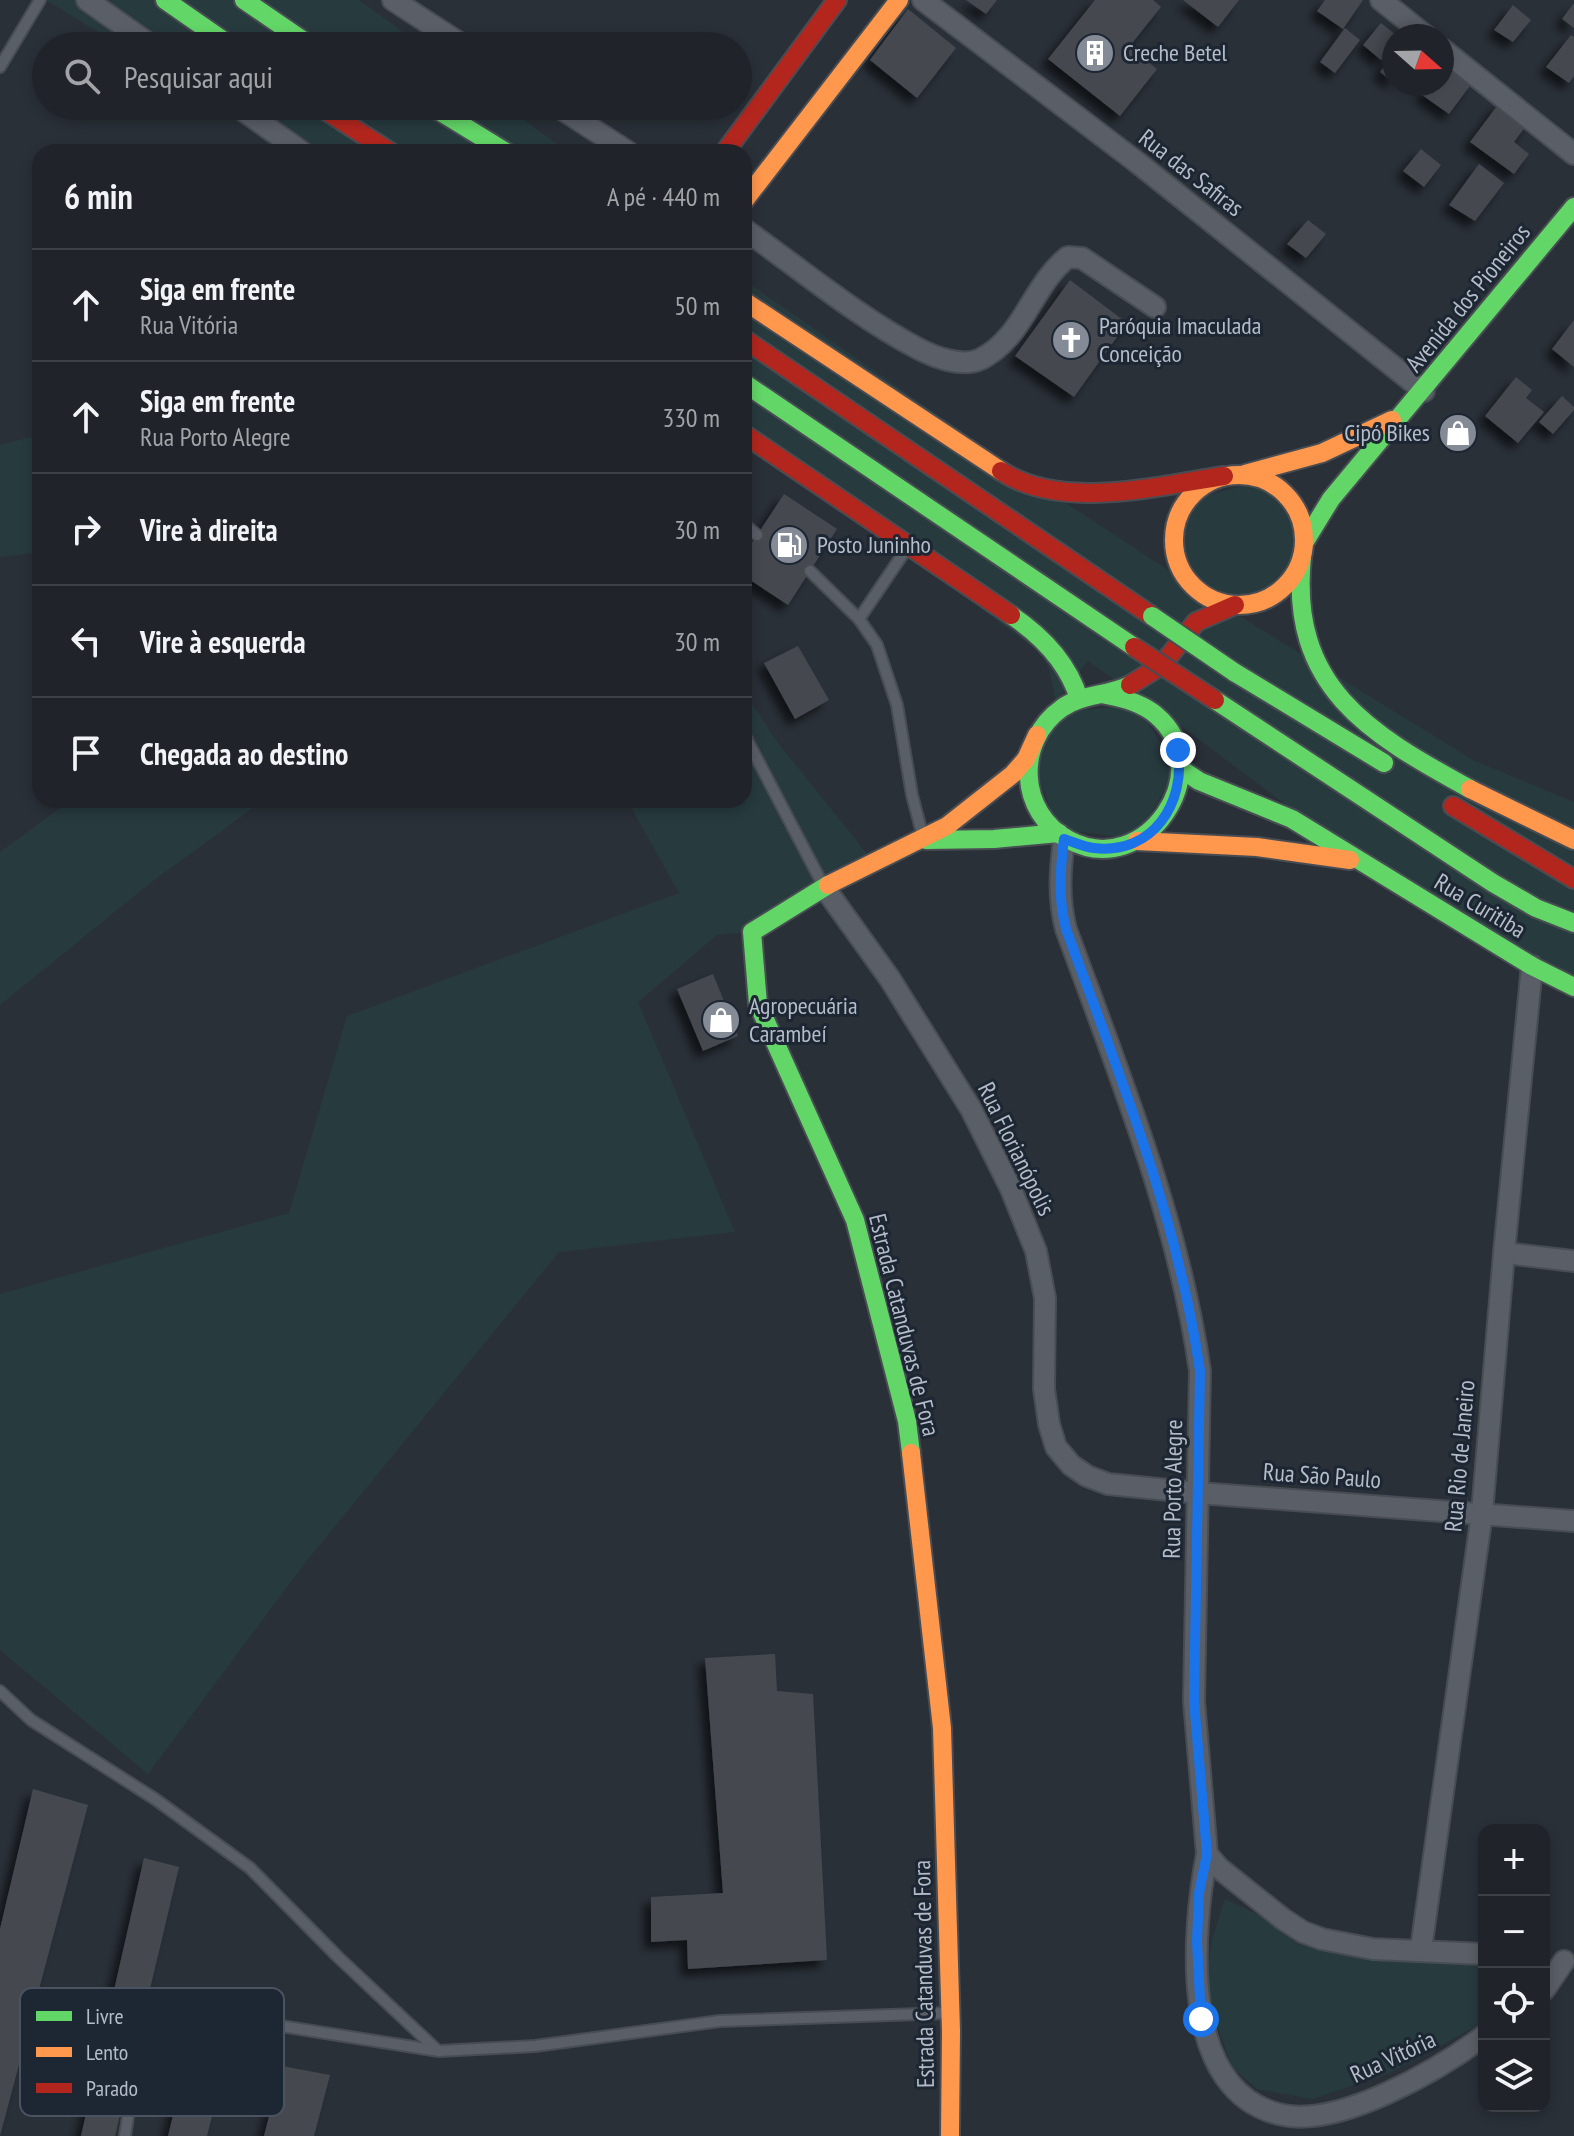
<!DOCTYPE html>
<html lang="pt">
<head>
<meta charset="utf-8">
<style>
	:root { --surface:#20242a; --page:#282c32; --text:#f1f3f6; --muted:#a2a4a8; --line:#3d4147 }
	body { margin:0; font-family:"PT Sans Narrow",sans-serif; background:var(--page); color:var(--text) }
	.controls { position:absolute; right:24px; bottom:24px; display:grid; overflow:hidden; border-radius:16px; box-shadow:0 4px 12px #0003 }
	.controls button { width:72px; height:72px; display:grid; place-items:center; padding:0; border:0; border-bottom:2px solid var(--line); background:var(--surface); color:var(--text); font:40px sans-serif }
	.compass { position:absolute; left:1382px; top:24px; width:72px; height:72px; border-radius:50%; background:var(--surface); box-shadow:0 4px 12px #0003; rotate:110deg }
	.stop { position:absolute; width:24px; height:24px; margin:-18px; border:6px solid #1a73e8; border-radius:50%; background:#fff }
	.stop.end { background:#1a73e8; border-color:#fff; box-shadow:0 2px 8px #0008 }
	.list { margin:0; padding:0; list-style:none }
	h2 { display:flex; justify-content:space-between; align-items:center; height:104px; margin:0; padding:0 32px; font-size:34px }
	h2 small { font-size:26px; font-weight:400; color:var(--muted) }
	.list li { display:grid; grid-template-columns:52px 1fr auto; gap:24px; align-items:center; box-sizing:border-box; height:112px; padding:0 32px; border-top:2px solid var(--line) }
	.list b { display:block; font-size:30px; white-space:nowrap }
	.list p { margin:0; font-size:26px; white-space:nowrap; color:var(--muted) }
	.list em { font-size:26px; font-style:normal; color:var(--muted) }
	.icon { flex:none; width:44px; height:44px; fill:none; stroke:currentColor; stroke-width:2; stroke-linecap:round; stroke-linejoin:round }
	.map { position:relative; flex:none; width:1574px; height:2136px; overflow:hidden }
	.search { position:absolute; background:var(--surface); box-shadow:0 4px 12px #0003; left:32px; top:32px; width:720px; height:88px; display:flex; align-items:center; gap:20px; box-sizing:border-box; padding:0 28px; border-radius:44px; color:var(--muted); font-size:30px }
	.panel { position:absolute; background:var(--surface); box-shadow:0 4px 12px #0003; left:32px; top:144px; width:720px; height:664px; border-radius:24px }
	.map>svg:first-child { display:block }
</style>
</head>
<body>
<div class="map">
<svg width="1574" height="2136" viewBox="0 0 1574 2136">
	<defs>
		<filter id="shadow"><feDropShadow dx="-7" dy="7" stdDeviation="4" flood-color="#0009"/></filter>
	</defs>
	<rect width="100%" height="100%" fill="#2a3038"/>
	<g fill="#273a3e">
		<polygon points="46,0 359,0 422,46 121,46"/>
		<polygon points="219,106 505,106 568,152 279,152"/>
		<polygon points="744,280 1046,490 1217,602 1473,760 1574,802 1574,987 1362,862 1193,735 1088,661 1056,702 1049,669 1041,653 744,434"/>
		<polygon points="40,435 40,552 0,557 0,445"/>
		<path d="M1259 481C1266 485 1275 489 1280 494 1284 498 1287 504 1290 509 1332 576 1230 643 1185 569 1172 547 1178 521 1191 500Z"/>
		<polygon points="744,692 778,743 870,857 752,932 717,935 638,1002 735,1232 559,1252 305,1563 148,1774 0,1650 0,1294 289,1213 347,1016 679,893 627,800 744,800"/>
		<polygon points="1136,705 1177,769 1136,839 1057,829 1032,756 1061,712"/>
		<polygon points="71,800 264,800 153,881 0,1005 0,852"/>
		<polygon points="1225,1899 1322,1945 1484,1962 1484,2022 1388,2074 1312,2099 1257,2089 1233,2068 1215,2021 1207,1972 1212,1939"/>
	</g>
	<g fill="#444950" filter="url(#shadow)">
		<polygon points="966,0 997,0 986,14"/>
		<polygon points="1095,0 1153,0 1161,7 1129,47 1157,69 1120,116 1048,59"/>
		<polygon points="1183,0 1239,0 1218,27"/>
		<polygon points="1325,0 1363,0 1343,29 1317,11"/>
		<polygon points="1574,3 1574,28 1562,19"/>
		<polygon points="1513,5 1531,20 1513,42 1494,30"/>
		<polygon points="908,9 956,48 917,98 870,60"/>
		<polygon points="1381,23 1397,36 1394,36 1394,44 1381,60 1363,45"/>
		<polygon points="1345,28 1360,40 1335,73 1320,62"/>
		<polygon points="1571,35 1574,37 1574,76 1569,83 1546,67"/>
		<polygon points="1394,52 1394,83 1380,72"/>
		<polygon points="1446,63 1472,83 1449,114 1422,95 1430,84 1442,84 1442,68"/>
		<polygon points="1500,102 1528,123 1514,142 1529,154 1514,174 1470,142"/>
		<polygon points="1421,149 1441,165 1424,187 1403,171"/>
		<polygon points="1479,164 1504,183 1475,221 1449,205"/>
		<polygon points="1308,220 1326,234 1306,258 1287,244"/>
		<polygon points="1070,280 1127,323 1074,397 1015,356"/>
		<polygon points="1574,320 1574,367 1552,349"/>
		<polygon points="1516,377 1532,390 1526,398 1544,412 1518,443 1485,416"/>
		<polygon points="1562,396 1574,407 1574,410 1553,434 1539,422"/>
		<polygon points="784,494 837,529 788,605 744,576 744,555"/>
		<polygon points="798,646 829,700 795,719 764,663"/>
		<polygon points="713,974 738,1036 703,1051 677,989"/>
		<polygon points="775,1654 777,1691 813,1694 827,1960 688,1969 687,1940 651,1942 651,1897 723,1893 705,1658"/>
		<polygon points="33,1789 88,1805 0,2136 0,1929"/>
		<polygon points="144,1858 179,1867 115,2136 81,2136"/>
		<polygon points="189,2049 228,2053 207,2136 168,2136"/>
		<polygon points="282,2066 330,2075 314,2136 264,2136"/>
	</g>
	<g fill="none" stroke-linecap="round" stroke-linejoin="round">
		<g stroke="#484c53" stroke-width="14">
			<g id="lane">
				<polyline points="0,67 40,0"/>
				<polyline points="744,524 757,535"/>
				<polyline points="810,571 859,619 877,645 897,705 912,795 922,833"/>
				<polyline points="859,619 905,551"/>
				<polyline points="744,734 823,885"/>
				<polyline points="0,1691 31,1720 155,1799 250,1868 338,1957 437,2050"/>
				<polyline points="125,2136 133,2083 148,2046 186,2025 243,2020 439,2051 535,2046 720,2021 948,2013"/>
			</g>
		</g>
		<g stroke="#484c53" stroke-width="24">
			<g id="street">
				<polyline points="87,0 152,46"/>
				<polyline points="393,0 464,46"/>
				<polyline points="923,0 1138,163 1424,391"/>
				<polyline points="1381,0 1426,36"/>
				<polyline points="1442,49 1574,154"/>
				<polyline points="237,106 302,152"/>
				<polyline points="557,106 628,152"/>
				<path d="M744 229C799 268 858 317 917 348 934 357 962 368 981 359 1024 337 1032 285 1068 257L1082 258 1155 307"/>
				<path d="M1064 839C1060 871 1058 898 1066 929 1119 1074 1178 1218 1200 1371L1194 1701 1207 1854 1219 1868 1283 1919 1303 1932 1322 1939 1373 1949 1484 1954"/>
				<polyline points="824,887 890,979 971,1109 1011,1189 1036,1251 1045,1298 1044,1389 1049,1424 1056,1447 1071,1465 1087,1476 1108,1484 1199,1493 1574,1521"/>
				<polyline points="1504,1253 1574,1261"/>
				<path d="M1207 1854C1192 1932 1178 2094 1283 2115 1341 2127 1438 2070 1484 2036"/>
				<polyline points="1421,1949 1482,1513 1504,1253 1532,966"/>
				<polyline points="1544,1990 1564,1961"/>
			</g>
		</g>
		<g stroke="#484c53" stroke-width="22">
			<g id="fast">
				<polyline points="165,0 231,46"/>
				<polyline points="244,0 311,46"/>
				<polyline points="431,106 506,152"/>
				<polyline points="744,383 1134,647"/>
				<polyline points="1304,543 1331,499 1574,207"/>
				<path d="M1302 557C1289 687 1368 733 1470 789"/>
				<path d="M1011 615C1042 636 1068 662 1079 699"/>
				<polyline points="1234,672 1384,763"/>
				<path d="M1106 695C1123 698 1142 703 1156 715 1220 769 1146 881 1069 840 1018 813 1015 741 1062 708 1081 694 1107 696 1130 685"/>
				<polyline points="1215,700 1493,883 1536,908 1574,923"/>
				<polyline points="1181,769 1199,781 1292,819 1532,966 1574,987"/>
				<polyline points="926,840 994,839 1059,833"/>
				<polyline points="828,885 752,932 758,1004 855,1220 907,1421 911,1453"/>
			</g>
		</g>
		<g stroke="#484c53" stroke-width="22">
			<g id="slow">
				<polyline points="744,201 899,0"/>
				<polyline points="744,301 1001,471"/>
				<polyline points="1245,474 1322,453 1392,420"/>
				<circle cx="1239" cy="540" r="65"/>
				<polyline points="1470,789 1574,840"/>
				<polyline points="1137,841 1257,847 1350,860"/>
				<polyline points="828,885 947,826 1013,774 1026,759 1037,735"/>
				<polyline points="911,1453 942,1728 951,2031 950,2136"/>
			</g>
		</g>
		<g stroke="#484c53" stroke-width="22">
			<g id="jam">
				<polyline points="319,106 390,152"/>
				<polyline points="725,152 837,0"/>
				<polyline points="744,339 1152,616"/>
				<polyline points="744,434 1011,615"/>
				<path d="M1001 471C1061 511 1158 486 1224 476"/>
				<polyline points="1130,685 1162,665 1196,622 1235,605"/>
				<polyline points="1453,806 1574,879"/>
			</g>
		</g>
		<use href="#lane" stroke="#5a5e66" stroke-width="10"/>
		<use href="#street" stroke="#5a5e66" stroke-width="20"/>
		<use href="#fast" stroke="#63d668" stroke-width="18"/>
		<use href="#slow" stroke="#ff974d" stroke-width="18"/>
		<use href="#jam" stroke="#b3261e" stroke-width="18"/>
		<g stroke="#474c53" stroke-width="22" stroke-linecap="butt">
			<polyline id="fast-bridge" points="1152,616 1234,672"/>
		</g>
		<g stroke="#474c53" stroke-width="22" stroke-linecap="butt">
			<polyline id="jam-bridge" points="1134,647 1215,700"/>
		</g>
		<use href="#fast-bridge" stroke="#63d668" stroke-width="18"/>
		<use href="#jam-bridge" stroke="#b3261e" stroke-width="18"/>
	</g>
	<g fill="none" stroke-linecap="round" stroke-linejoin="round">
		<path stroke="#1a73e8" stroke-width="10" d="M1178 750C1186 803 1153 855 1094 848 1084 847 1074 842 1064 839 1060 871 1058 898 1066 929 1119 1074 1178 1218 1200 1371L1194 1701 1207 1854 1199 1893 1197 1942 1201 2019"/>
	</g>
	<defs>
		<g id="building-disc" transform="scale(2)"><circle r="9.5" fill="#848b96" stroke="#1d2633"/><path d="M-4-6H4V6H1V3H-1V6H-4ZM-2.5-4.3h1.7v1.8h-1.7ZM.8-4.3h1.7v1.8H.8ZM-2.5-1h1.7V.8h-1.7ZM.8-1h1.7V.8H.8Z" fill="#fff"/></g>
		<g id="church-disc" transform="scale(2)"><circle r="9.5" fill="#848b96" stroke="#1d2633"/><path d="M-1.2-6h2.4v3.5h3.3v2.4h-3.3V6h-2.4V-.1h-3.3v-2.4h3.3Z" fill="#fff"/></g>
		<g id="shop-disc" transform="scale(2)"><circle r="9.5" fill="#848b96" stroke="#1d2633"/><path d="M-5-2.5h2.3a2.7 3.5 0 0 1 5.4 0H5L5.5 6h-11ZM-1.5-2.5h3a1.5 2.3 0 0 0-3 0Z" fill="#fff"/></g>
		<g id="fuel-disc" transform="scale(2)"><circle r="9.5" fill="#848b96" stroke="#1d2633"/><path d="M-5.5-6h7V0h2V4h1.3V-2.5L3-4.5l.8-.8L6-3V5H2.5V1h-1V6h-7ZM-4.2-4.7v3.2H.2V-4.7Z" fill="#fff"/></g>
	</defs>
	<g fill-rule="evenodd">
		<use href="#building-disc" x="1095" y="53"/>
		<use href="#church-disc" x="1071" y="340"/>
		<use href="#shop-disc" x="1458" y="433"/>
		<use href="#fuel-disc" x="789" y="545"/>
		<use href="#shop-disc" x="721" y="1020"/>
	</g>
	<g text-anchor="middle" stroke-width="6" stroke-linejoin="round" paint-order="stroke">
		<g font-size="24" fill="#b4bcc9" stroke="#1d2633" text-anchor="start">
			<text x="1123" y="61">Creche Betel</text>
			<text x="1099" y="334">Paróquia Imaculada<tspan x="1099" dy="28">Conceição</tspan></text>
			<text x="1430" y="441" text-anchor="end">Cipó Bikes</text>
			<text x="817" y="553">Posto Juninho</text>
			<text x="749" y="1014">Agropecuária<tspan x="749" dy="28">Carambeí</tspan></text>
		</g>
		<g font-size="24" fill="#b4bcc9" stroke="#1d2633">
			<text transform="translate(1191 173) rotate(38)" y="8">Rua das Safiras</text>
			<text transform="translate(1468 298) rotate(-51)" y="8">Avenida dos Pioneiros</text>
			<text transform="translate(1480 906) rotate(31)" y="8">Rua Curitiba</text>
			<text transform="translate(1016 1149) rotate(64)" y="8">Rua Florianópolis</text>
			<text transform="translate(904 1325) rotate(76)" y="8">Estrada Catanduvas de Fora</text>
			<text transform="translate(1460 1456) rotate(-85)" y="8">Rua Rio de Janeiro</text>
			<text transform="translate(1322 1476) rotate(4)" y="8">Rua São Paulo</text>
			<text transform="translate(1173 1489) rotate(-89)" y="8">Rua Porto Alegre</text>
			<text transform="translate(924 1974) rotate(-91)" y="8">Estrada Catanduvas de Fora</text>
			<text transform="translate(1393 2057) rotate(-25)" y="8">Rua Vitória</text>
		</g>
	</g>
	<rect x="20" y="1988" width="264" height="128" rx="12" fill="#1d2633" stroke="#4a5360" stroke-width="2"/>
	<rect x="36" y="2011" width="36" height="10" fill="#63d668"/>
	<rect x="36" y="2047" width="36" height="10" fill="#ff974d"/>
	<rect x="36" y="2083" width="36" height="10" fill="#b3261e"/>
	<g font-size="22" fill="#b4bcc9">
		<text x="86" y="2024">Livre</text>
		<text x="86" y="2060">Lento</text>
		<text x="86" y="2096">Parado</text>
	</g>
</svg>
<div class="controls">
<button>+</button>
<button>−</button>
<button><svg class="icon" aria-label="locate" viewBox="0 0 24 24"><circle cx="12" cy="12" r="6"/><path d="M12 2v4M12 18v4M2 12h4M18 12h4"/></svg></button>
<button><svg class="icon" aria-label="layers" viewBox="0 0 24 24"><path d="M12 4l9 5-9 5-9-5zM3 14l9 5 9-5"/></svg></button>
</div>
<svg class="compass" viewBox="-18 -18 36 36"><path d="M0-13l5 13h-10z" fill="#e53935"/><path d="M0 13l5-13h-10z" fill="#a2a4a8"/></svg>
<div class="stop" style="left:1201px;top:2019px"></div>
<div class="stop end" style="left:1178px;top:750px"></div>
<div class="search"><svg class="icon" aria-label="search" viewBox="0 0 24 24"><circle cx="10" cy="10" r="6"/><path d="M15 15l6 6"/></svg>Pesquisar aqui</div>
<section class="panel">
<h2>6 min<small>A pé · 440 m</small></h2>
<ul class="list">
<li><svg class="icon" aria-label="ahead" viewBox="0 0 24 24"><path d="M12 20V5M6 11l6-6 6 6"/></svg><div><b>Siga em frente</b><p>Rua Vitória</p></div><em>50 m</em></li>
<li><svg class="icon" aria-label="ahead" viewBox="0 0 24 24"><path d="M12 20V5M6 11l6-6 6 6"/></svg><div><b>Siga em frente</b><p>Rua Porto Alegre</p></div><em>330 m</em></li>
<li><svg class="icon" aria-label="right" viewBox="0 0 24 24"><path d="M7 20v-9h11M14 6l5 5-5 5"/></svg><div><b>Vire à direita</b></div><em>30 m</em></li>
<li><svg class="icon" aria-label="left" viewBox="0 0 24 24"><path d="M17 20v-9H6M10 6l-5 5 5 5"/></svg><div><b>Vire à esquerda</b></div><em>30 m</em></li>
<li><svg class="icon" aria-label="arrive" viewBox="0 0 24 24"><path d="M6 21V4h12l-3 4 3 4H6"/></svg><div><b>Chegada ao destino</b></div></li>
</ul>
</section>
</div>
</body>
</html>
